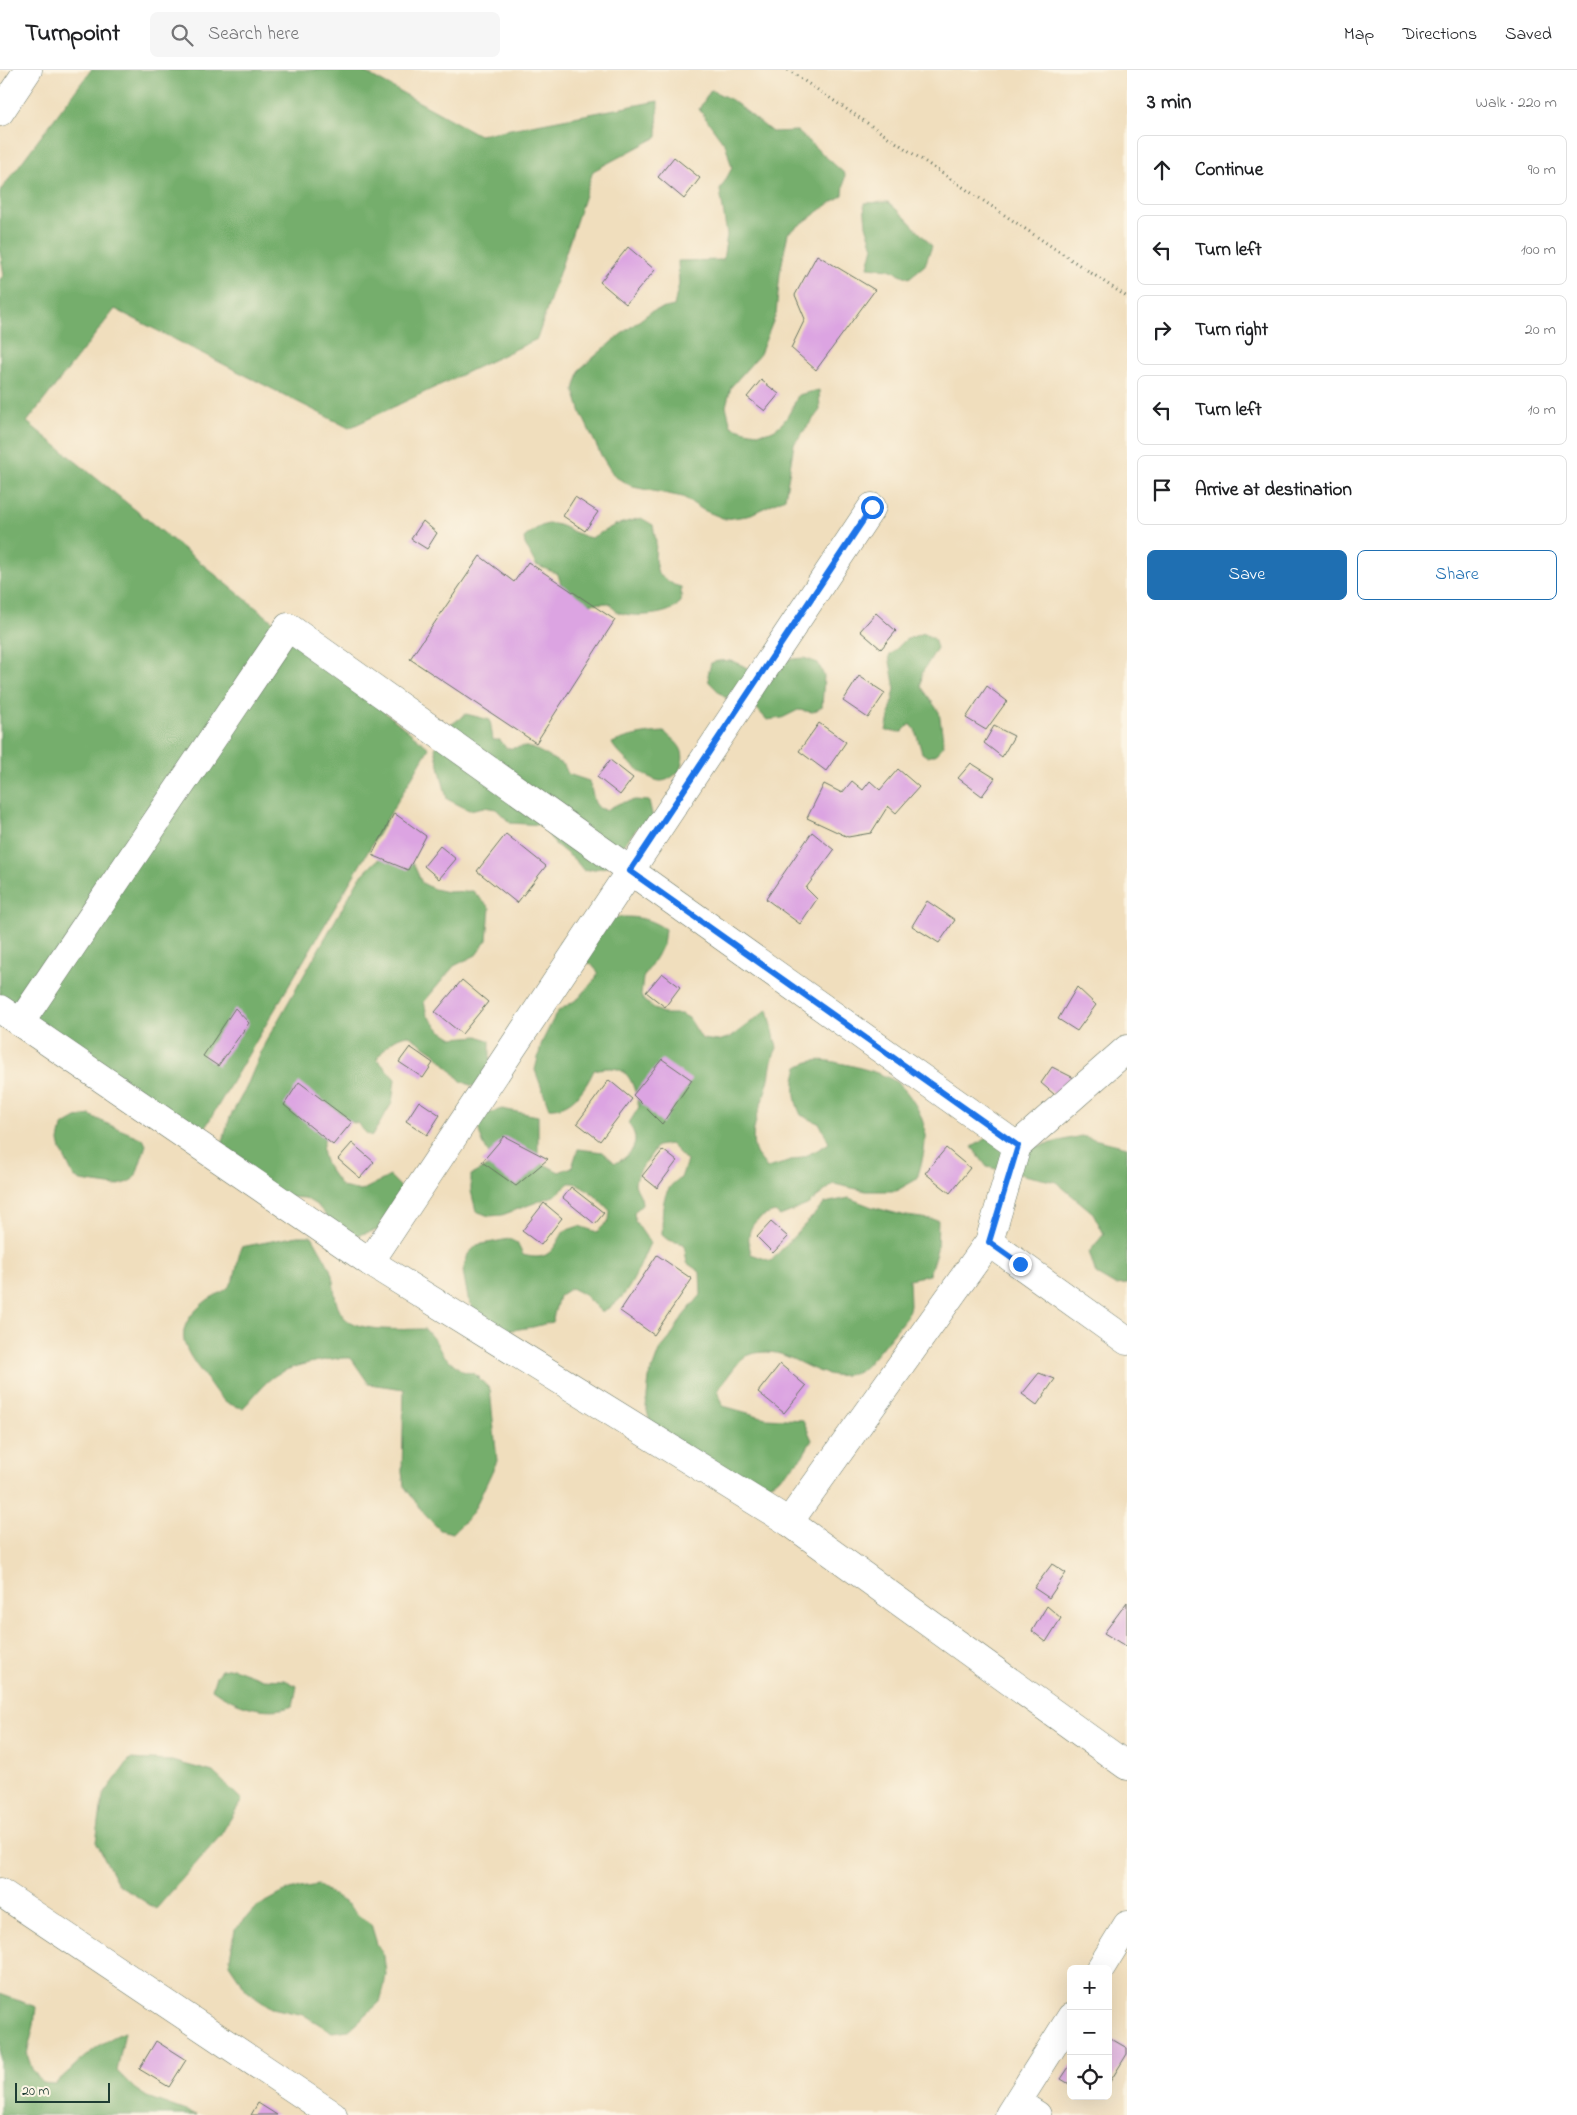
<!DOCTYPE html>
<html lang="en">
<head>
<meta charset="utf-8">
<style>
	:root { --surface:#fff; --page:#f6f6f6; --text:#202124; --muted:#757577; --line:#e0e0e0; --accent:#1f6fb2 }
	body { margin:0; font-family:"Indie Flower",sans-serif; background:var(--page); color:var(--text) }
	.controls { position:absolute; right:15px; bottom:15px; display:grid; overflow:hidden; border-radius:8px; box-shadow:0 5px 20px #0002 }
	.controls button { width:45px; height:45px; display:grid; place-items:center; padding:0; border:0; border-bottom:1px solid var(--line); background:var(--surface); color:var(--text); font:25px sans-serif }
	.scale { position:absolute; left:15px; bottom:12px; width:95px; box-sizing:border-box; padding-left:5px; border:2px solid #1f3d34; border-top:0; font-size:14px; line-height:18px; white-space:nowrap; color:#1f3d34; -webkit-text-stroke:4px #fcf5e5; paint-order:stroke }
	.stop { position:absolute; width:15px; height:15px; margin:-11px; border:4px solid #1a73e8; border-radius:50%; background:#fff }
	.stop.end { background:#1a73e8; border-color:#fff; box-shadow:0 1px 5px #0008 }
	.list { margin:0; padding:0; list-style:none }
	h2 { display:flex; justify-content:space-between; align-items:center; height:65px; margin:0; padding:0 20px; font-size:21px }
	h2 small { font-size:16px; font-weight:400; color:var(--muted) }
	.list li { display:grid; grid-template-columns:32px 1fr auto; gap:15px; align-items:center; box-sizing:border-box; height:70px; margin:0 10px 10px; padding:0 10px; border:1px solid var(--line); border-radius:8px }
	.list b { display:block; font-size:19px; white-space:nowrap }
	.list em { font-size:16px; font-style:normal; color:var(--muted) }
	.actions { display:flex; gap:10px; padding:15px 20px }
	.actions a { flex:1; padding:11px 0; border:1px solid var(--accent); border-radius:8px; text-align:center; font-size:18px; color:var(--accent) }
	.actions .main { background:var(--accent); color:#fff }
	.icon { flex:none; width:28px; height:28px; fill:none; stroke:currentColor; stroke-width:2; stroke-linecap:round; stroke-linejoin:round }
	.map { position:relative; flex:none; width:1127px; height:2045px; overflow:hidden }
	header { display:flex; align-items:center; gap:30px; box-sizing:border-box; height:70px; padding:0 25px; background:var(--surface); border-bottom:1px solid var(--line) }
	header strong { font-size:24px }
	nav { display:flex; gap:28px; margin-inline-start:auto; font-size:18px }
	.search { width:350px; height:45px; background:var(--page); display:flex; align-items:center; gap:12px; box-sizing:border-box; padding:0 18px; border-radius:8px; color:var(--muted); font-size:19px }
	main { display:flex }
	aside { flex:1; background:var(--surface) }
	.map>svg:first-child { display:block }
</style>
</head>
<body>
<header>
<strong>Turnpoint</strong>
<div class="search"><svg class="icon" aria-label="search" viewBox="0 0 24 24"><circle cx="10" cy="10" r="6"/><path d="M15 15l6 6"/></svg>Search here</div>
<nav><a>Map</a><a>Directions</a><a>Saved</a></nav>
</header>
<main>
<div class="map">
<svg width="1127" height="2045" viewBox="0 0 1127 2045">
	<rect width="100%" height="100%" fill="#fcf5e5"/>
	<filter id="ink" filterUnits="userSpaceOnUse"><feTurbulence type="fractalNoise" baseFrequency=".02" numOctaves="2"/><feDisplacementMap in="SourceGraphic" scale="10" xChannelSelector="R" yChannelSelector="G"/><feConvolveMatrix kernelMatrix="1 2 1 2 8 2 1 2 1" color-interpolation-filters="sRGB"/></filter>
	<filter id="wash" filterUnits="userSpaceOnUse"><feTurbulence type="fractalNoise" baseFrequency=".0096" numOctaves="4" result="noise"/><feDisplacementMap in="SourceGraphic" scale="20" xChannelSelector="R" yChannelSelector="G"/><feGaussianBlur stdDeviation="1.12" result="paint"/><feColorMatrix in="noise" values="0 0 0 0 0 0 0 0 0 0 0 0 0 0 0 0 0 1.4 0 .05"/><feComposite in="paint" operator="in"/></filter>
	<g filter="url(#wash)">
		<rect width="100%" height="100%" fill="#f0debd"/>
		<g fill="#75ae6c" stroke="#4a7650">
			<polygon points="91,0 361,0 479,65 658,31 657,67 593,101 537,269 349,358 115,239 27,352 429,678 202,1063 0,925 0,209 4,205 0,181 0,121"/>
			<path d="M711 20 732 30 772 62 797 61 845 104 843 125C824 136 807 151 788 163L780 203 776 244 760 284 731 317 726 336 731 356C769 371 783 362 798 325L819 320 820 340 794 374 785 428 747 446 725 449 703 440 683 427 633 417 614 406 601 385 581 343 574 320 580 299 615 269 652 241 674 236 679 214 678 191 723 190 727 165 720 120 732 98 726 76 699 39Z"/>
			<polygon points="888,132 905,147 932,176 925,195 909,208 889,199 868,197 873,177 866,155 864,133"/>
			<path d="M641 448 653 455 656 472 655 490 658 504 674 515 681 517C681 523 682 529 679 533 672 546 631 548 618 542 614 540 612 537 610 533L579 534 563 522 558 504 536 495 525 474 524 468C556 440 561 461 591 468L615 455Z"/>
			<polygon points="923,563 934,569 937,578 922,603 921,616 939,642 944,675 936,684 928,687 922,683 915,659 910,654 902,662 886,661 895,619 889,586 905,570"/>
			<path d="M804 588 818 593 824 606 822 637 813 642 798 640 782 648 767 650 749 630 724 627 709 612 708 605 711 593C731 586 743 595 759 606L782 590Z"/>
			<path d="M466 644 490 650 493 670H500L506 678C513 679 520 676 527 677 541 680 551 689 564 695L568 704 589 711 595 733 599 738 606 740 620 733 635 730 649 731 653 748 638 757 606 797 584 801 576 791 554 773 542 755 510 753 496 739 484 737 469 740 447 729 435 679 445 659Z"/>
			<path d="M664 662C680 675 688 681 679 702 673 706 668 711 661 711 650 712 616 684 612 673 629 666 644 663 664 662Z"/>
			<path d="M397 777 413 793 422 813 434 819 448 822 473 821 490 838 487 870 476 885 454 896 424 932 427 945 440 960 453 968 478 966 490 971V993L477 1018 461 1011 436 984 408 965C393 967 386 976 377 989L395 1009 392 1033 372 1066 367 1064 357 1053 337 1051C312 1079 323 1091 342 1117L361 1121 390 1106 401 1117 378 1160 353 1166 334 1155 318 1136 305 1128 264 1126 238 1118 222 1074 230 1047 246 1018 265 973 360 807 375 792Z"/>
			<path d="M603 843 609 848C630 846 646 846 665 859L663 875 643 908 641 926 644 931 663 944H681L689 948 702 969 718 971 731 967 768 939 777 978C769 993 772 1001 767 1016 762 1034 746 1066 757 1085 760 1089 764 1093 767 1098 789 1092 810 1086 829 1073L820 1054 801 1045C793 1029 793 1014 798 997 817 986 828 991 849 995 861 998 885 1004 896 1012 909 1021 925 1047 925 1064 926 1079 921 1094 917 1109L896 1121H866L834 1114 807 1135 780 1146 775 1142C751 1148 745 1161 751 1184L771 1191 825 1133 849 1128 872 1137 906 1146 938 1150 937 1179 929 1205 909 1209 910 1236 907 1246C900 1255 867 1297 860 1301 829 1315 807 1293 780 1284 771 1281 751 1281 743 1288 738 1292 721 1315 718 1321L723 1336 766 1348 803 1350 812 1370 802 1387 782 1406 769 1414H745L651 1356 646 1337 649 1308 659 1281 670 1268 683 1246 701 1225 700 1202 687 1193 684 1174 668 1170 662 1165C663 1144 659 1119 681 1108L687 1091 670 1074 657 1076C652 1085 635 1104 635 1113 636 1121 642 1124 642 1135L634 1142 635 1151 650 1173C638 1198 630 1230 601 1242L583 1224 571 1218 559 1226 552 1252 533 1257 484 1264 468 1228 463 1201 468 1184 477 1175 509 1169 517 1173 523 1185C549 1192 553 1180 564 1161L579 1156 597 1162 609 1150 610 1141C601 1131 582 1111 569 1113L556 1125 502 1145 489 1146 476 1141 471 1121V1105L495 1092C484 1079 477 1063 478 1046L502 1039 538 1046V1091L559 1102 572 1097 578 1079 603 1082 615 1093C624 1090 636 1080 635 1069 635 1064 631 1057 629 1053L639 1037C632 1008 628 992 594 1000 586 1018 571 1040 549 1038L535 1000 542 972 557 942 579 928 596 908 598 902 591 894 561 882 560 873 564 868Z"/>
			<path d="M90 1045C107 1055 125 1061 143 1069L146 1075 136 1105 131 1111 116 1116 81 1111 74 1107 61 1080 59 1071 62 1056 76 1048Z"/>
			<polygon points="991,1066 1034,1077 1081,1066 1127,1077 1127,1214 1115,1215 1096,1204 1089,1182 1104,1164 1093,1143 1056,1112 987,1097 972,1077"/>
			<path d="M298 1166H312C318 1177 325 1188 330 1199 336 1214 332 1234 344 1247 357 1263 406 1259 425 1259L436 1272 442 1284 462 1301 475 1304 490 1319 497 1391 472 1444 453 1463 440 1460 426 1446 404 1416 402 1402 404 1319 369 1314 351 1288C332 1287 292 1295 276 1305 264 1312 253 1328 243 1338 222 1334 218 1325 206 1308 183 1278 170 1260 206 1231 213 1225 225 1223 231 1214 236 1207 238 1186 241 1177Z"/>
			<path d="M233 1598 263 1609 285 1610 297 1616 293 1636C266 1646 234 1635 212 1619L216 1606 221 1600Z"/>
			<polygon points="130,1689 172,1691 213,1702 242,1730 220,1766 156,1839 118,1814 96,1772 103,1726"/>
			<polygon points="318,1815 350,1836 359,1846 371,1854 377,1874 384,1886 386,1904 384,1917 380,1932 349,1960 332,1962 304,1945 272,1938 247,1921 229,1894 235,1860 255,1838 288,1820"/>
			<path d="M0 1924 36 1937 34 1955 27 1984 32 1999 42 2013 55 2014C76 1995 97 1972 125 1962L117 2001 135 2019 147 2027 197 2045H0Z"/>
		</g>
		<g id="blocks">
			<g fill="#dca4e2">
				<polygon points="674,87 700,108 684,129 658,107"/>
				<polygon points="628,177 655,200 626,234 600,212"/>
				<polygon points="817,185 875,220 816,300 791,278 805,249 795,225"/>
				<polygon points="761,310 779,324 765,341 747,327"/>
				<polygon points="575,427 598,442 585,461 563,446"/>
				<polygon points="423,451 437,463 427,479 411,469"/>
				<polygon points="480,486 514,512 528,492 615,550 536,673 410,589"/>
				<polygon points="876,543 896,561 881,579 860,561"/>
				<polygon points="859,606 885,623 868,648 843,631"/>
				<polygon points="987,616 1007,631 986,660 966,648"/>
				<polygon points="819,653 846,672 826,701 799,681"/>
				<polygon points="994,656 1014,666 1002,687 984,673"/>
				<polygon points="610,690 633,708 620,725 597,707"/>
				<polygon points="971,693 995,708 982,726 958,708"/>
				<polygon points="898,699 919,717 896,743 888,736 871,763 848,767 807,748 824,714 842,723 852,711 863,720 870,711 880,720"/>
				<polygon points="394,743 426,766 408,800 372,785"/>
				<polygon points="812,762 834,780 806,818 817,829 800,854 766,829"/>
				<polygon points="506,764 546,796 517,833 477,801"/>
				<polygon points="440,776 456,789 439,809 424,796"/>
				<polygon points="927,831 955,850 939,873 912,856"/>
				<polygon points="662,903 680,917 665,937 646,922"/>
				<polygon points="462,910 488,932 462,964 435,942"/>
				<polygon points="1077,917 1096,935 1077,961 1058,949"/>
				<polygon points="235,938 249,953 218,996 203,986"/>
				<polygon points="410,977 433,993 423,1008 399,992"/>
				<polygon points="662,989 692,1010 662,1054 633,1025"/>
				<polygon points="1052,997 1078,1010 1062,1031 1041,1013"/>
				<polygon points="609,1010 632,1029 600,1071 577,1053"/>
				<polygon points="299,1012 352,1052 333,1075 284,1035"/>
				<polygon points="419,1031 440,1045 427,1065 406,1051"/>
				<polygon points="504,1066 548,1089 516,1116 482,1092"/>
				<polygon points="352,1073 374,1092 360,1108 338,1089"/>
				<polygon points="946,1078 970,1098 950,1123 925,1103"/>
				<polygon points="663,1080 677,1091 657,1118 642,1106"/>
				<polygon points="571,1117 604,1143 595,1154 563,1128"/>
				<polygon points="544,1133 562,1148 541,1175 522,1161"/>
				<polygon points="771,1152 788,1167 773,1183 757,1167"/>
				<polygon points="657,1185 692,1209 654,1265 620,1241"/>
				<polygon points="780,1294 806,1316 784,1343 758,1322"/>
				<polygon points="1039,1303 1055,1309 1037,1335 1022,1324"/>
				<polygon points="1052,1494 1066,1503 1049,1528 1034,1518"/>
				<polygon points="1127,1532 1127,1577 1104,1563"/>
				<polygon points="1047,1536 1061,1548 1046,1572 1032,1561"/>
				<polygon points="1108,1967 1127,1978 1127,1984 1108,2015"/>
				<polygon points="156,1971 186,1990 169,2017 139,1999"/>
				<polygon points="1071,1994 1071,2015 1061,2009"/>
				<polygon points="258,2033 277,2045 251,2045"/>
			</g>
		</g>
	</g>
	<g filter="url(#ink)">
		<use href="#blocks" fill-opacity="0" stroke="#687564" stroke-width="1"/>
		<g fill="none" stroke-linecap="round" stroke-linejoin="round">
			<g stroke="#687564" stroke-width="29">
				<g id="minor">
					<polyline points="0,42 28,0"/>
					<polyline points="0,939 370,1192 789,1452 1127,1696"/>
					<polyline points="20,953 288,557 1017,1076"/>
					<polyline points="989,1172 1127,1271"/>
					<polyline points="370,1192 872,437"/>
					<polyline points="789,1452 989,1172 1017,1076 1127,979"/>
					<polyline points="0,1822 333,2045"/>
					<polyline points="1100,1899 1127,1855"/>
					<polyline points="1018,2033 1037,2045"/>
					<polyline points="1009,2045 1071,1947"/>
				</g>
			</g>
			<polyline stroke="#687564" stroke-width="3" stroke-dasharray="1 4" stroke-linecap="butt" points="788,0 1127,227"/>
			<use href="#minor" stroke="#fff" stroke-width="28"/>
		</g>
	</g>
	<g fill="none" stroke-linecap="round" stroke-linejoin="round" filter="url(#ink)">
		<polyline stroke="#1a73e8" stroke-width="6" points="872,437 630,801 1018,1076 989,1172 1020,1194"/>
	</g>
</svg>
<div class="controls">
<button>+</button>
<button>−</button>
<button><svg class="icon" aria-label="locate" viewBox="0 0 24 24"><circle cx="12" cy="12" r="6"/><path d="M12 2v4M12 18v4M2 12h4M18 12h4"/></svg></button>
</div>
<div class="scale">20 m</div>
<div class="stop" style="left:872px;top:437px"></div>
<div class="stop end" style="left:1020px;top:1194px"></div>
</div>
<aside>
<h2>3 min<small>Walk · 220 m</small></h2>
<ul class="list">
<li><svg class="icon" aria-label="ahead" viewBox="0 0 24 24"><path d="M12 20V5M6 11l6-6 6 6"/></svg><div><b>Continue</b></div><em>90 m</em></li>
<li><svg class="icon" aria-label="left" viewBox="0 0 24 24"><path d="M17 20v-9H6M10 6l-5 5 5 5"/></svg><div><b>Turn left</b></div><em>100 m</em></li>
<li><svg class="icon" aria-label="right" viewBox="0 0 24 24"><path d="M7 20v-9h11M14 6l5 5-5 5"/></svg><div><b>Turn right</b></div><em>20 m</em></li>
<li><svg class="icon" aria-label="left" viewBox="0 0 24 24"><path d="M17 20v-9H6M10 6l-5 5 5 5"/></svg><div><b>Turn left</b></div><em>10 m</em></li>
<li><svg class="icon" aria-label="arrive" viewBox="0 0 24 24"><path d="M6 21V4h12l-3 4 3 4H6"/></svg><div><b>Arrive at destination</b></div></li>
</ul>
<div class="actions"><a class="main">Save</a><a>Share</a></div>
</aside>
</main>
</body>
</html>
